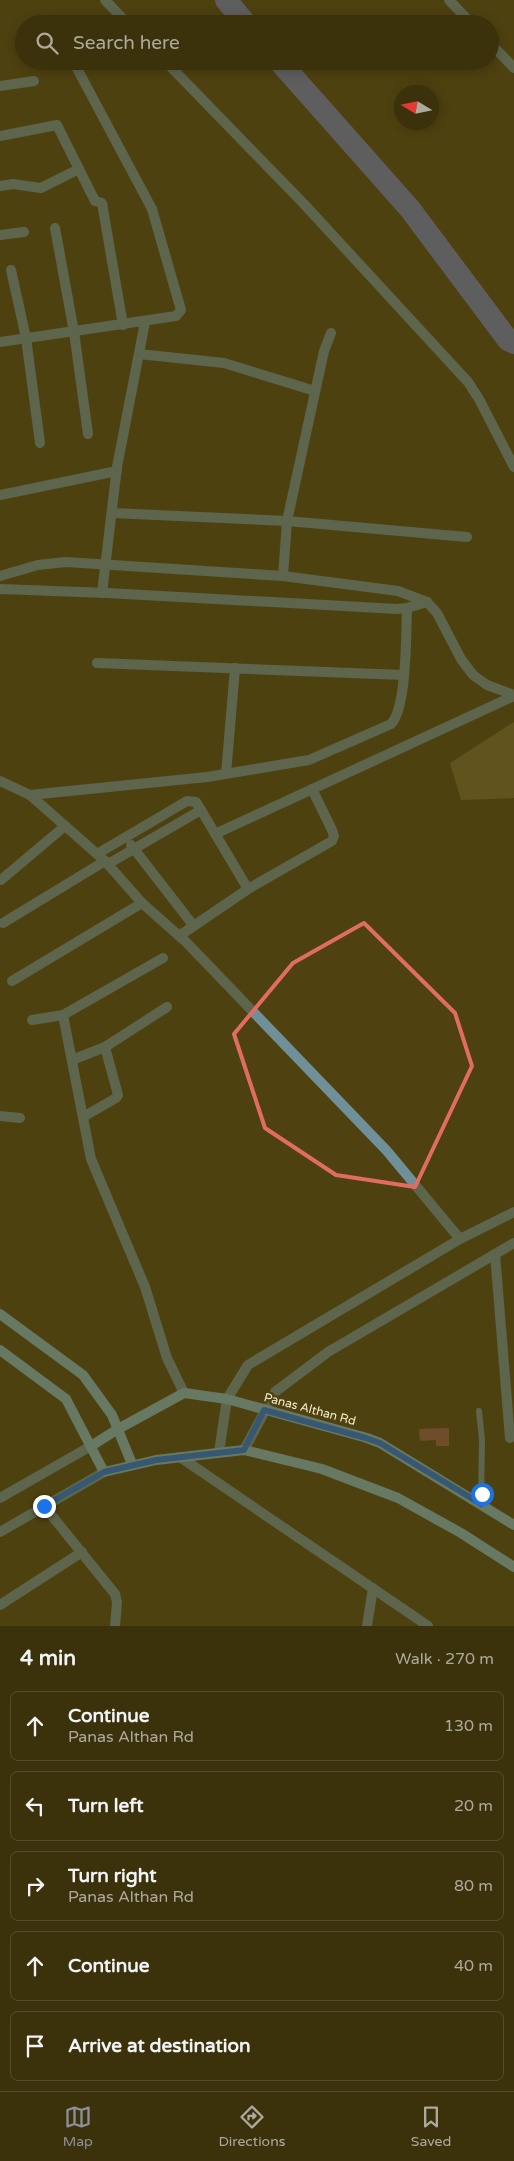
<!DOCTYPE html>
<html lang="en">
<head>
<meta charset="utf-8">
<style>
	:root { --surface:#3b320c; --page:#423a15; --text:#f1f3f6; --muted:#acaa9d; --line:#544d2d; --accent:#8c9099 }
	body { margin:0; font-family:"Varela Round",sans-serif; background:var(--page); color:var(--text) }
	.compass { position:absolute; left:394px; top:85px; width:45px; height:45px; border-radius:50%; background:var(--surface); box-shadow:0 2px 12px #0003; rotate:280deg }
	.stop { position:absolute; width:15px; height:15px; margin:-11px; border:4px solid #1a73e8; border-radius:50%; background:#fff }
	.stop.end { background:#1a73e8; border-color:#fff; box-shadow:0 1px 5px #0008 }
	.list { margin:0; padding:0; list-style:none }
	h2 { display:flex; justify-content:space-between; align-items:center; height:65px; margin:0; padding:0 20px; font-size:21px }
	h2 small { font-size:16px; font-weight:400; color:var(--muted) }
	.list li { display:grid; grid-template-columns:32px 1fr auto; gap:15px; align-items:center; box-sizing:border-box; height:70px; margin:0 10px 10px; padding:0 10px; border:1px solid var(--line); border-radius:8px }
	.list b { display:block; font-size:19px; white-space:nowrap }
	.list p { margin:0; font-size:16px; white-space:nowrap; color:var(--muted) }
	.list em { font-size:16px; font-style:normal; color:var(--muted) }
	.icon { flex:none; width:28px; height:28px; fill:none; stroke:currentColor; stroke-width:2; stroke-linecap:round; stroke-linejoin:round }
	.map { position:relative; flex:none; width:514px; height:1626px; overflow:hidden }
	.search { position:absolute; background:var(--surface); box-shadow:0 2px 12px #0003; left:15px; right:15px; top:15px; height:55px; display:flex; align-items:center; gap:12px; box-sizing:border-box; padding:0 18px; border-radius:28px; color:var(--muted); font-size:19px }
	.sheet { height:465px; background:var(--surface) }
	nav { display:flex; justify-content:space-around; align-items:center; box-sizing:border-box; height:70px; border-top:1px solid var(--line); background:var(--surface); font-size:14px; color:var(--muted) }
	nav a { display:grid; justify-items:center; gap:2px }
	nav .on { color:var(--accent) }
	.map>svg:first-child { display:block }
</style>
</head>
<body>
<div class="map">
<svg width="514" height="1626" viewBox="0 0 514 1626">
	<rect width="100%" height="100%" fill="#4f4210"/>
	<polygon fill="#78682d" points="514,722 514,798 461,800 450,763"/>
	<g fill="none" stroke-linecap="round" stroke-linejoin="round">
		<g stroke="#7480bd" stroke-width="22">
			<polyline points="226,0 246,24"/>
			<polyline points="279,61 410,209 508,340 514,343"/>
		</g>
	</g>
	<polygon fill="#995b4b" points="449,1428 449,1446 436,1446 436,1440 420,1441 419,1429"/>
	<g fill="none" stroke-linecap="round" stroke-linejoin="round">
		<polyline stroke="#6f9098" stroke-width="6" points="479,1411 482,1440 481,1504"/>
		<g stroke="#6f9098" stroke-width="10">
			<polyline points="0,86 34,81"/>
			<polyline points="0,136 57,125 95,201 102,203 123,325"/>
			<polyline points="0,186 13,184 41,188 79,169"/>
			<polyline points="55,228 74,332 88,434"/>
			<polyline points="0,235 24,232"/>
			<polyline points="11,270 26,338 40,443"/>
			<polyline points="0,342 176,316 181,310 152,209 73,61"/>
			<polyline points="139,354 224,363 315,391"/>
			<polyline points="0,495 117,471"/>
			<polyline points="112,513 287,521 467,537"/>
			<polyline points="283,576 287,521 324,351 331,333"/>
			<polyline points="102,593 117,467 145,322"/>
			<polyline points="97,663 404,675"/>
			<polyline points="226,774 235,668"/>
			<polyline points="0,781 30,795 105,861 142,903 186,942 387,1151 460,1239"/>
			<path d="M30 795 207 777 309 760 391 724C407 708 406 633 407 608"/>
			<polyline points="201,810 248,889"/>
			<polyline points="215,834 514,696"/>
			<polyline points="131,845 193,925"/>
			<polyline points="97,854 187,801 196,802 201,810 108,864"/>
			<polyline points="1,880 65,826"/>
			<polyline points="3,923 105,861"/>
			<polyline points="179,936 248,889 332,841 334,836 332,830 312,789"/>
			<polyline points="12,981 142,903"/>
			<polyline points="63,1015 91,1159 145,1287 167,1358 184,1393"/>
			<polyline points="32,1020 63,1015 163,958"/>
			<polyline points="72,1060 105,1047 167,1007"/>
			<polyline points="0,1116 20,1118"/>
			<polyline points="83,1117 116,1098 118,1095 105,1047"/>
			<polyline points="495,1254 510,1438"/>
			<polyline points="44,1506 115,1594 117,1602 115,1626"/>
			<polyline points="0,1605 82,1552"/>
			<polyline points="367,1626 373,1588"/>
		</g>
		<g stroke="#6f9098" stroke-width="10">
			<polyline points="105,0 128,24"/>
			<polyline points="449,0 472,24"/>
			<polyline points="490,43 514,68"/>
			<polyline points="165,61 304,204 468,382 479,399 514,467"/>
			<polyline points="0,576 38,565 66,562 283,576 398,591 427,602 437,613 461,659 473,675 487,685 514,695"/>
			<polyline points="0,589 107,593 397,609 407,608 427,602"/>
			<polyline points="244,1450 275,1392 328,1352 514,1243"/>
			<polyline points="219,1452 227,1399 248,1365 460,1239 514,1212"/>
			<polyline points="180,1457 428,1626"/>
			<polyline points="0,1498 91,1446"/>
			<polyline points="0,1532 104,1472"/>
		</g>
		<g stroke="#85bac8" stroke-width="10">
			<polyline points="0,1314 83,1375 112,1415 132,1464"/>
			<polyline points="0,1350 66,1399 104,1472 156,1460 244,1450 322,1469 398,1498 461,1533 514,1567"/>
			<polyline points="91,1446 118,1429 184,1393 227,1399 367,1438 380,1443 514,1525"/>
		</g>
	</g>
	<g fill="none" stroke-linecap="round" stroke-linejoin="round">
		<polyline stroke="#1a73e8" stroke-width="6" points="44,1506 104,1472 156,1460 244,1450 264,1410 366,1438 380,1443 481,1504 482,1494"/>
	</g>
	<path d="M0 0H514V1626H0ZM364 923 455 1013 472 1066 415 1187 336 1175 265 1128 234 1034 293 963Z" fill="#4f4210" fill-opacity=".55" fill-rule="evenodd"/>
	<path fill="none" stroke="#e16d62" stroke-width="4" stroke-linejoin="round" d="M364 923 455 1013 472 1066 415 1187 336 1175 265 1128 234 1034 293 963Z"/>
	<g text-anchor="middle" stroke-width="5" stroke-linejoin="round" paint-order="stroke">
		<g font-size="12" fill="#f6eecd" stroke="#4f4210">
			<text transform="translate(310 1409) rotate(15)" y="4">Panas Althan Rd</text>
		</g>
	</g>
</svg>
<svg class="compass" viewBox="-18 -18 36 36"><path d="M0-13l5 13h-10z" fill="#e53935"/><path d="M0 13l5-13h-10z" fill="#acaa9d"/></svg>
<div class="stop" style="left:482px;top:1494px"></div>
<div class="stop end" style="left:44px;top:1506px"></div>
<div class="search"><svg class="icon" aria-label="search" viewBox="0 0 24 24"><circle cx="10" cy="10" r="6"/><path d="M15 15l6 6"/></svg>Search here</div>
</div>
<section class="sheet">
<h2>4 min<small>Walk · 270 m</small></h2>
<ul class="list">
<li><svg class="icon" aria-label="ahead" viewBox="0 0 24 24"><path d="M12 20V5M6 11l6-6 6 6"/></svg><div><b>Continue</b><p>Panas Althan Rd</p></div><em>130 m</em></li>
<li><svg class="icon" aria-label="left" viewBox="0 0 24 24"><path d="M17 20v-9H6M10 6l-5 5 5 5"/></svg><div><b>Turn left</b></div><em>20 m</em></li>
<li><svg class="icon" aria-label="right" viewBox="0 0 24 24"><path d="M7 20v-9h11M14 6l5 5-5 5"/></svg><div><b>Turn right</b><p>Panas Althan Rd</p></div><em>80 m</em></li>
<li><svg class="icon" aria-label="ahead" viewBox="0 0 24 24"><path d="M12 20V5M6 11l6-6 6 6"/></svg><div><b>Continue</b></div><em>40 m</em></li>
<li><svg class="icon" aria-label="arrive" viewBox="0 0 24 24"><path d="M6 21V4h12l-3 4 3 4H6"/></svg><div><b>Arrive at destination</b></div></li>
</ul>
</section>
<nav>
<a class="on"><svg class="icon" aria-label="map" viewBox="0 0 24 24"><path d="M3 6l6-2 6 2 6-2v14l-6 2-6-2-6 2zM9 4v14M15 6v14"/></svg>Map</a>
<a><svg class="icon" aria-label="directions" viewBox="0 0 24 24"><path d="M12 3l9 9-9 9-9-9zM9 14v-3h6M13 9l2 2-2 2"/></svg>Directions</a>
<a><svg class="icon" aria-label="saved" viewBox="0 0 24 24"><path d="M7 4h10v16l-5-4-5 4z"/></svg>Saved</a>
</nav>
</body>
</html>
